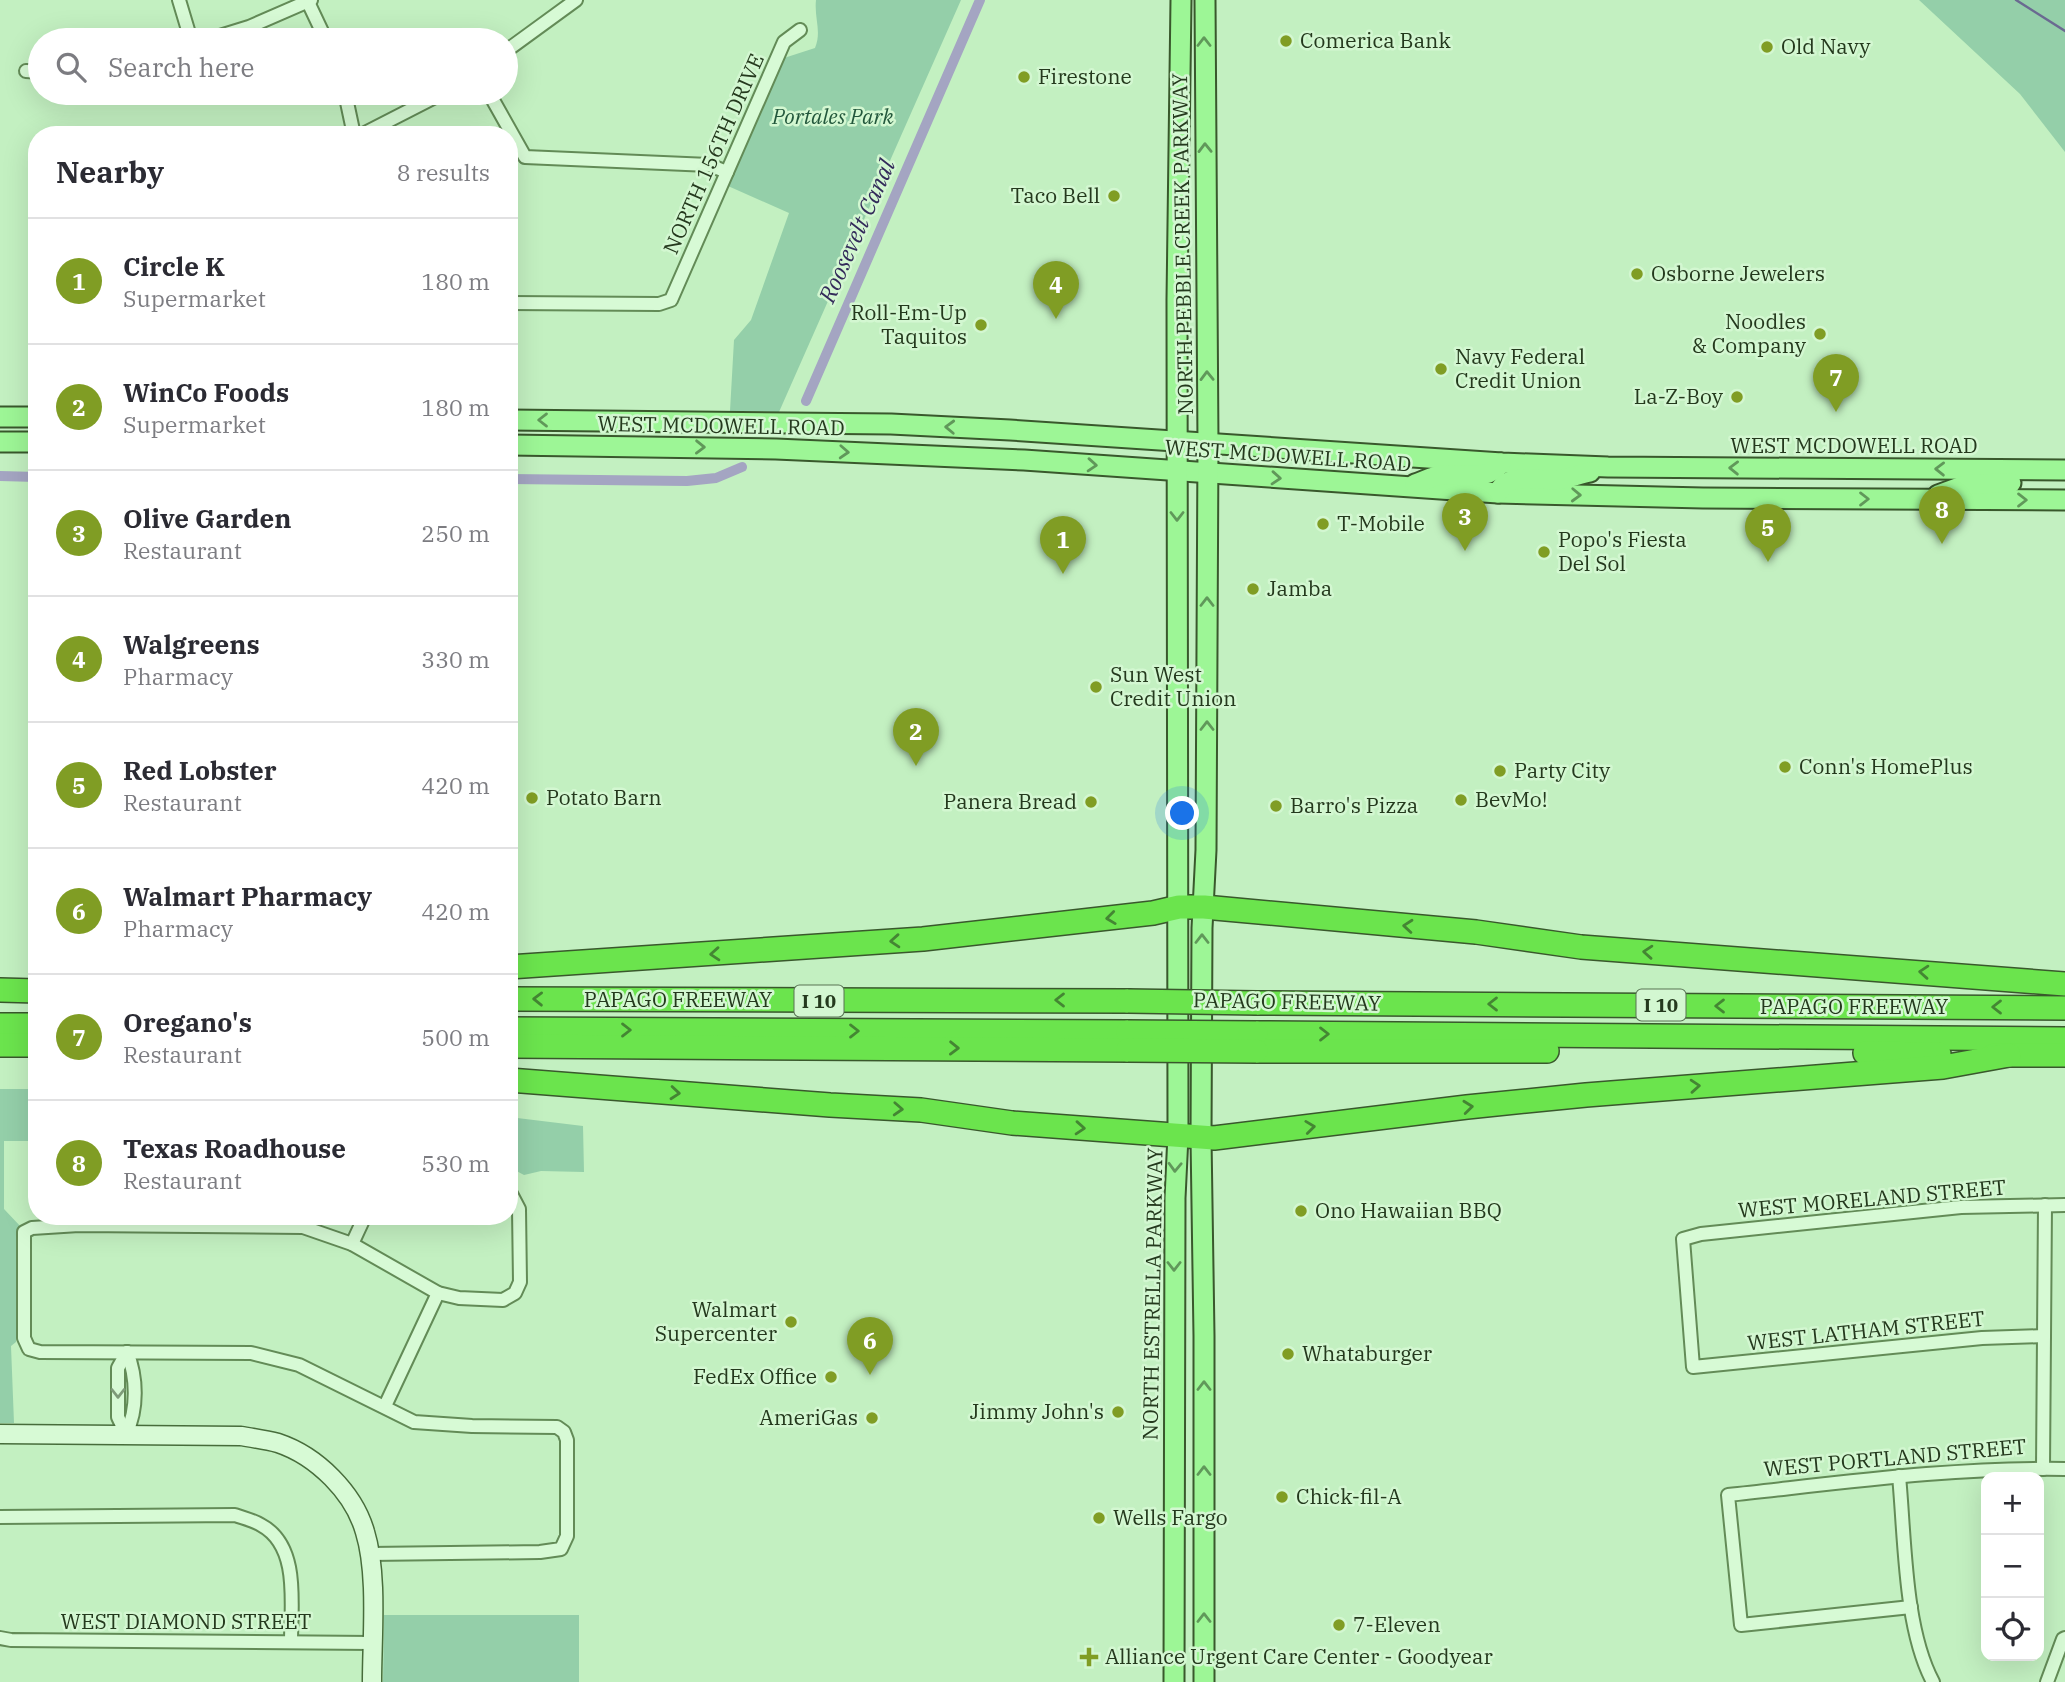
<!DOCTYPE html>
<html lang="en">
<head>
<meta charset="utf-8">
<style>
	:root { --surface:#fff; --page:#f7f7f7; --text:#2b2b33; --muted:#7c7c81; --line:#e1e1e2; --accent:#809d24 }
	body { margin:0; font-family:"IBM Plex Serif",serif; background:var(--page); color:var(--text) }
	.controls { position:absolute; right:21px; bottom:21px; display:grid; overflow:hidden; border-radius:14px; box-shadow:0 7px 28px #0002 }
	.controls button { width:63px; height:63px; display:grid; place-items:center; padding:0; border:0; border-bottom:2px solid var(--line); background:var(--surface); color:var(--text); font:35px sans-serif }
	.you { position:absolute; left:1183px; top:814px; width:24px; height:24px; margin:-18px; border:5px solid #fff; border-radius:50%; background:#1a73e8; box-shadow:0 0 0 10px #1a73e833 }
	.badge { display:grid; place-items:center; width:46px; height:46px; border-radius:50%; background:var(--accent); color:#fff; font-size:23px; font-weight:700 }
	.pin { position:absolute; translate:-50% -58px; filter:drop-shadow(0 2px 4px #0008) }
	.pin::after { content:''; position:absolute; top:37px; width:24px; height:21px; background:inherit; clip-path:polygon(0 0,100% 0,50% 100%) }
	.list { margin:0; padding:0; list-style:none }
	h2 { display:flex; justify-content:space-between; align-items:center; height:91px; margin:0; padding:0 28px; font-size:30px }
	h2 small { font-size:23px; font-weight:400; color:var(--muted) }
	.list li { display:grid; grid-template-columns:46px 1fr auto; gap:21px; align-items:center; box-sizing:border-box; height:126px; padding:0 28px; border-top:2px solid var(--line) }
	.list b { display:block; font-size:26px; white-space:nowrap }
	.list p { margin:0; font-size:23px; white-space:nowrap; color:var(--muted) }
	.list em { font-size:23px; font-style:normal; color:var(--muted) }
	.icon { flex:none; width:38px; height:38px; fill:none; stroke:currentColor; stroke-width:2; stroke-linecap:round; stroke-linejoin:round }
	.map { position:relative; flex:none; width:2065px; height:1682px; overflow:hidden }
	.search { position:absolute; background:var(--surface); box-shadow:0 7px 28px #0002; left:28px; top:28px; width:490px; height:77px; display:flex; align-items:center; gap:18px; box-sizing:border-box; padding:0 24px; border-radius:38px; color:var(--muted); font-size:26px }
	.panel { position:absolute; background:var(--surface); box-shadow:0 7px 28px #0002; left:28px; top:126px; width:490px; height:1099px; border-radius:28px }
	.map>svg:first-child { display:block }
</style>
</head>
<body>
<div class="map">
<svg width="2065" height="1682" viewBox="0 0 2065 1682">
	<rect width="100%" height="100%" fill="#c3f0c1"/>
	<g fill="#94cfa9">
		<path d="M816 0H961L779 412 730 411 734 340 751 320 789 213 728 186 784 58 815 48C822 31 814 18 816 0Z"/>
		<polygon points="1919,0 2065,0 2065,152 2020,94"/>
		<polygon points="0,1089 37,1089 37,1141 4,1141 4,1209 21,1227 16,1237 16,1342 11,1346 14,1423 0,1423"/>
		<polygon points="509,1117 583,1126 584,1172 541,1171 524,1175 509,1167"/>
		<polygon points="384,1615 579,1615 579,1682 383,1682"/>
	</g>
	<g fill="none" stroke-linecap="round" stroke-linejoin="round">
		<g stroke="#6a6a91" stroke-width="2.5">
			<polyline points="2016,0 2065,31"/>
			<polyline points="509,1148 509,1144"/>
		</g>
		<g stroke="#a4a5c2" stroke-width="10">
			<polyline points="806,401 980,0"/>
			<polyline points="0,476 37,477"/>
			<polyline points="509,479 687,481 716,478 742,467"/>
		</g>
		<g stroke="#638b57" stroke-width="16">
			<g id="street">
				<polyline points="179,0 191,40"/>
				<polyline points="308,2 326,40"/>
				<polyline points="207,40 249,27 311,0"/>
				<polyline points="506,51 576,0"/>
				<polyline points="26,71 40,72"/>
				<polyline points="345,93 354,135"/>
				<polyline points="489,93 525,157 709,165 727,172"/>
				<polyline points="361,135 443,93"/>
				<polyline points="509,303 659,304 671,300 784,42 800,30"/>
				<polyline points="352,1244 365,1216"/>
				<polyline points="2044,1336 1982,1338 1693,1367 1683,1239 1701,1234 1961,1207 2065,1205"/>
				<polyline points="385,1406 438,1293"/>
				<polyline points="126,1434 118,1417 118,1368 127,1352"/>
				<path d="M126 1434C138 1409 137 1377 127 1352"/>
				<polyline points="2043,1469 2045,1205"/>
				<path d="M1899 1476C1905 1538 1904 1628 1933 1682"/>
				<path d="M0 1517 235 1515C243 1518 253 1520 261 1525 300 1546 291 1604 291 1642"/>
				<polyline points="370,1554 540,1552 561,1549 567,1536 567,1440 564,1432 557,1427 472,1426 414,1422 299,1365 251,1353 40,1352 29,1349 24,1338 24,1232 32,1228 79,1225 303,1227 352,1244 438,1293 459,1298 503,1300 515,1293 520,1282 519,1209 509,1190"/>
				<path d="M1911 1607 1741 1625 1728 1495C1840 1483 1952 1467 2065 1469"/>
				<polyline points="0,1638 11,1640 372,1643"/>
				<polyline points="2047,1682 2063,1639 2065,1638"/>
			</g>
		</g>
		<g stroke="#476c3b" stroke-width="21">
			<path id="secondary" d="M0 1434 241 1436C253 1438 266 1440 278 1443 317 1456 354 1493 365 1532 378 1574 372 1637 372 1682"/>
		</g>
		<g stroke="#39582c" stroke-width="23">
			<g id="primary">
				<polyline points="0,417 37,417"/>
				<polyline points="509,420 891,424 1010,430 1502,463 1608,467 2065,470"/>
				<polyline points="0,442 37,442"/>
				<polyline points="509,445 776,449 1024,460 1498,493 1703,498 2065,500"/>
				<path d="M1415 484C1424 481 1433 476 1442 475 1463 472 1487 483 1501 463"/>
				<path d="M1498 493C1508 470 1543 483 1562 479 1571 477 1581 474 1590 472"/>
				<polyline points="1938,495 1968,484 2011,483"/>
				<polyline points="1174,1682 1175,1198 1178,1136 1177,300 1181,0"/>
				<polyline points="1204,1682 1204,1336 1201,1138 1202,928 1206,850 1208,444 1205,0"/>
			</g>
		</g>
		<g stroke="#39582c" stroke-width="26">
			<g id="highway">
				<polyline points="509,967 923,939 1153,913 1179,907 1204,907 1476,932 1581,947 2065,984"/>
				<polyline points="0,990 37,991"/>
				<polyline points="509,999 1128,1001"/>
				<polyline points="1257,1003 2065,1008"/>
				<polyline points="0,1025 37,1025"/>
				<polyline points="509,1029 1128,1032"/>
				<polyline points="1256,1033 2065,1039"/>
				<polyline points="0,1045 37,1045"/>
				<polyline points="509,1046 1128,1050"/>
				<polyline points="1256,1051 1547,1051"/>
				<polyline points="1865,1053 1939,1054"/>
				<polyline points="1994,1055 2065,1055"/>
				<polyline points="509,1080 830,1105 921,1110 1012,1123 1214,1138 1467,1107 1586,1095 1943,1067 2009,1055"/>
			</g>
		</g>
		<use href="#street" stroke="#d7fad5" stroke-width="12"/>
		<use href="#secondary" stroke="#d7fad5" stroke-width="18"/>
		<use href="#primary" stroke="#9df696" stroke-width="19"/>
		<use href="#highway" stroke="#6be44d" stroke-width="23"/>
		<g stroke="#39582c" stroke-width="26" stroke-linecap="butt">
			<g id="highway-bridge">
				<polyline points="1128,1001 1257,1003"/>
				<polyline points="1128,1032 1256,1033"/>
				<polyline points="1128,1050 1256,1051"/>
			</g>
		</g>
		<use href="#highway-bridge" stroke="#6be44d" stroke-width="23"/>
	</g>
	<defs><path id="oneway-chevron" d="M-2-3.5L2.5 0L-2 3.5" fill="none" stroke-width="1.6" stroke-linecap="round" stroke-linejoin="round" transform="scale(1.75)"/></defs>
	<g stroke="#60985a">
		<use href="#oneway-chevron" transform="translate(1204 42) rotate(-90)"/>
		<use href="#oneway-chevron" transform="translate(1205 148) rotate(-91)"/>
		<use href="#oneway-chevron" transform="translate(1207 376) rotate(-91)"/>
		<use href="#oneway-chevron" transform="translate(543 420) rotate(-180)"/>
		<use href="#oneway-chevron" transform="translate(950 427) rotate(-178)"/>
		<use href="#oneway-chevron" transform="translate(700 447) rotate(1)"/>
		<use href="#oneway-chevron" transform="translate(844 452) rotate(3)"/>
		<use href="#oneway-chevron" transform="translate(1092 465) rotate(4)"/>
		<use href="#oneway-chevron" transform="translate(1734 468) rotate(-179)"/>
		<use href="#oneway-chevron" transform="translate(1940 469) rotate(-179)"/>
		<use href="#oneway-chevron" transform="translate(1276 478) rotate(4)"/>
		<use href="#oneway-chevron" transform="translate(1576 495) rotate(2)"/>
		<use href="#oneway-chevron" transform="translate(1864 499)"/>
		<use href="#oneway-chevron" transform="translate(2022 500)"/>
		<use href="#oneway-chevron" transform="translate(1177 516) rotate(90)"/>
		<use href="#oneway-chevron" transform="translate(1207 602) rotate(-90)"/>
		<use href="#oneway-chevron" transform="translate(1207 726) rotate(-90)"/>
		<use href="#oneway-chevron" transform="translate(1202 939) rotate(-90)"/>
		<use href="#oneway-chevron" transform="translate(1175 1167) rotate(92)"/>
		<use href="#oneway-chevron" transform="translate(1174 1266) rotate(90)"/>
		<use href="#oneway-chevron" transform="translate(1204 1386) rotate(-90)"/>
		<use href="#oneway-chevron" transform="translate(1204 1471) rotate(-90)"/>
		<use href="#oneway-chevron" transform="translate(1204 1618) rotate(-90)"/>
	</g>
	<g stroke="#448633">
		<use href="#oneway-chevron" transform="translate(1111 918) rotate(173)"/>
		<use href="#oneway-chevron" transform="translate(1408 926) rotate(-175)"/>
		<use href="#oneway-chevron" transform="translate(895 941) rotate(176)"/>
		<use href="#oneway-chevron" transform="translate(1648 952) rotate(-176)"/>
		<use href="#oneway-chevron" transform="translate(715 954) rotate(176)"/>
		<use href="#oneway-chevron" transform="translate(1924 972) rotate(-176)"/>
		<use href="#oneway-chevron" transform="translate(538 999) rotate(-179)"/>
		<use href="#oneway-chevron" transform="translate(1060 1000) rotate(180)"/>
		<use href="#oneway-chevron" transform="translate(1493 1004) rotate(-180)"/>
		<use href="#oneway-chevron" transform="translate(1720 1006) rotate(-180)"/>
		<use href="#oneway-chevron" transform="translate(1997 1007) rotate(-180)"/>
		<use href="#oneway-chevron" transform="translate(626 1030)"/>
		<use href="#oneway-chevron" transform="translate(854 1031)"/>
		<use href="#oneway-chevron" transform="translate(1324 1034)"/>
		<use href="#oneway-chevron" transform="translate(954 1048) rotate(1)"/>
		<use href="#oneway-chevron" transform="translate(1695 1086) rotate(-4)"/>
		<use href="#oneway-chevron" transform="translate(675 1093) rotate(5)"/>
		<use href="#oneway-chevron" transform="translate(1468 1107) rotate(-6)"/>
		<use href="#oneway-chevron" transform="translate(898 1109) rotate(3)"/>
		<use href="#oneway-chevron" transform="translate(1310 1127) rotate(-7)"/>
		<use href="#oneway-chevron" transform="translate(1080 1128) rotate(4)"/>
	</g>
	<use stroke="#7e9a79" href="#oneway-chevron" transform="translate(118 1393) rotate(90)"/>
	<g fill="#809d24" stroke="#d3f7d1" stroke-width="2.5">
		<circle cx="1286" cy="41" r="7"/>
		<circle cx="1767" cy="47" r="7"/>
		<circle cx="1024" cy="77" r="7"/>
		<circle cx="1114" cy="196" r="7"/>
		<circle cx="1637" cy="274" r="7"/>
		<circle cx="981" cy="325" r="7"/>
		<circle cx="1820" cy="334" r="7"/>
		<circle cx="1441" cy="369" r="7"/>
		<circle cx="1737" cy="397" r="7"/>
		<circle cx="1323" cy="524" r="7"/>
		<circle cx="1544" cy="552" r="7"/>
		<circle cx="1253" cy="589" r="7"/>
		<circle cx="1096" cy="687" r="7"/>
		<circle cx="1785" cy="767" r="7"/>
		<circle cx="1500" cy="771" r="7"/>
		<circle cx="532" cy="798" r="7"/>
		<circle cx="1461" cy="800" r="7"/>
		<circle cx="1091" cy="802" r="7"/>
		<circle cx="1276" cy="806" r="7"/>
		<circle cx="1301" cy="1211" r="7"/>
		<circle cx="791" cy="1322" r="7"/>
		<circle cx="1288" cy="1354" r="7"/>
		<circle cx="831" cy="1377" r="7"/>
		<circle cx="1118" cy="1412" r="7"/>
		<circle cx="872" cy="1418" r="7"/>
		<circle cx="1282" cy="1497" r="7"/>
		<circle cx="1099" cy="1518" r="7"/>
		<circle cx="1339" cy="1625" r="7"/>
		<path d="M1085.5 1646.5h7v7h7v7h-7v7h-7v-7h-7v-7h7z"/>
	</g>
	<g text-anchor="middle" stroke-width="5" stroke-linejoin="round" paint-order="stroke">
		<g fill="#d3f7d1" stroke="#587253" stroke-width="2">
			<rect x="794.5" y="985.5" width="49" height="31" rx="5"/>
			<rect x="1636.5" y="989.5" width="49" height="31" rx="5"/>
		</g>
		<g font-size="19" font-weight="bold" fill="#24391d">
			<text x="819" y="1008">I 10</text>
			<text x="1661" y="1012">I 10</text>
		</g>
		<g font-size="21" fill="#24391d" stroke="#d3f7d1" text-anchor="start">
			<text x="1300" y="48">Comerica Bank</text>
			<text x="1781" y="54">Old Navy</text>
			<text x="1038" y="84">Firestone</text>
			<text x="1100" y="203" text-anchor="end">Taco Bell</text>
			<text x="1651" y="281">Osborne Jewelers</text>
			<text x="967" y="320" text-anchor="end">Roll-Em-Up<tspan x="967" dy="24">Taquitos</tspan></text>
			<text x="1806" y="329" text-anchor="end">Noodles<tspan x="1806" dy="24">&amp; Company</tspan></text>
			<text x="1455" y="364">Navy Federal<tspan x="1455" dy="24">Credit Union</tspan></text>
			<text x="1723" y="404" text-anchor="end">La-Z-Boy</text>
			<text x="1337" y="531">T-Mobile</text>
			<text x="1558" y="547">Popo's Fiesta<tspan x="1558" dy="24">Del Sol</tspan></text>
			<text x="1267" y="596">Jamba</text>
			<text x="1110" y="682">Sun West<tspan x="1110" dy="24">Credit Union</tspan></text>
			<text x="1799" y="774">Conn's HomePlus</text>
			<text x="1514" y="778">Party City</text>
			<text x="546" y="805">Potato Barn</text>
			<text x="1475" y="807">BevMo!</text>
			<text x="1077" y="809" text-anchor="end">Panera Bread</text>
			<text x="1290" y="813">Barro's Pizza</text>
			<text x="1315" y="1218">Ono Hawaiian BBQ</text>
			<text x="777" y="1317" text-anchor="end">Walmart<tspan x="777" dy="24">Supercenter</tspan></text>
			<text x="1302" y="1361">Whataburger</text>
			<text x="817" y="1384" text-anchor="end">FedEx Office</text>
			<text x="1104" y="1419" text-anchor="end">Jimmy John's</text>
			<text x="858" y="1425" text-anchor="end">AmeriGas</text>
			<text x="1296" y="1504">Chick-fil-A</text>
			<text x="1113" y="1525">Wells Fargo</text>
			<text x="1353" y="1632">7-Eleven</text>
			<text x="1105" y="1664">Alliance Urgent Care Center - Goodyear</text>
		</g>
		<g font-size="21" font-style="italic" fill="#22573c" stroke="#d3f7d1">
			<text x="833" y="124">Portales Park</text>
		</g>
		<g font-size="21" fill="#24391d" stroke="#d3f7d1">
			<text transform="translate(714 154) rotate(-66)" y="7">NORTH 156TH DRIVE</text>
			<text transform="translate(1183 244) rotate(-91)" y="7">NORTH PEBBLE CREEK PARKWAY</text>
			<text transform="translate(721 426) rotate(1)" y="7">WEST MCDOWELL ROAD</text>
			<text x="1854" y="453">WEST MCDOWELL ROAD</text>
			<text transform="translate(1288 456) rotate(4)" y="7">WEST MCDOWELL ROAD</text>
			<text x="678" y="1007">PAPAGO FREEWAY</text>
			<text transform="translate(1287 1002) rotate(1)" y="7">PAPAGO FREEWAY</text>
			<text x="1854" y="1014">PAPAGO FREEWAY</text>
			<text transform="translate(1872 1199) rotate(-5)" y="7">WEST MORELAND STREET</text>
			<text transform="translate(1153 1294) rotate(-89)" y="7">NORTH ESTRELLA PARKWAY</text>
			<text transform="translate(1866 1331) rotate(-6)" y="7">WEST LATHAM STREET</text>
			<text transform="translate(1895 1458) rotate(-5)" y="7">WEST PORTLAND STREET</text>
			<text x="186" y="1629">WEST DIAMOND STREET</text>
		</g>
		<g font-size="23" font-style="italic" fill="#332b5a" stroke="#d3f7d1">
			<text transform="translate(857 231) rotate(-66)" y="8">Roosevelt Canal</text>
		</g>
	</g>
</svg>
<div class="controls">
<button>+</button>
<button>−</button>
<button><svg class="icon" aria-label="locate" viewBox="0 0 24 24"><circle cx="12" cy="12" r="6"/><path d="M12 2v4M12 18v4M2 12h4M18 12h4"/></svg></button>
</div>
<div class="you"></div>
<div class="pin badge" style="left:1063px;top:574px">1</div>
<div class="pin badge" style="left:916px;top:766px">2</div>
<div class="pin badge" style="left:1465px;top:551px">3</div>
<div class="pin badge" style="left:1056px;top:319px">4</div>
<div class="pin badge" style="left:1768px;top:562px">5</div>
<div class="pin badge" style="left:870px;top:1375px">6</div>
<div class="pin badge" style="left:1836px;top:412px">7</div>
<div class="pin badge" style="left:1942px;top:544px">8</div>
<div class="search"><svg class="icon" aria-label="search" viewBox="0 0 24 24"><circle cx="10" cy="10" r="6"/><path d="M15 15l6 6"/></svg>Search here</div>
<section class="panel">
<h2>Nearby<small>8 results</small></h2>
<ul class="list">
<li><span class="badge">1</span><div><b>Circle K</b><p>Supermarket</p></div><em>180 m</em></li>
<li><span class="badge">2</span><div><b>WinCo Foods</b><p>Supermarket</p></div><em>180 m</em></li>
<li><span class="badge">3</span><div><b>Olive Garden</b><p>Restaurant</p></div><em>250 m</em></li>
<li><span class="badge">4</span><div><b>Walgreens</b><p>Pharmacy</p></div><em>330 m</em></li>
<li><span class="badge">5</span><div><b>Red Lobster</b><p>Restaurant</p></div><em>420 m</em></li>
<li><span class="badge">6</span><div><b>Walmart Pharmacy</b><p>Pharmacy</p></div><em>420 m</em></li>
<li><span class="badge">7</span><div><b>Oregano's</b><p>Restaurant</p></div><em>500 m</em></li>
<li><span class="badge">8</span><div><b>Texas Roadhouse</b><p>Restaurant</p></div><em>530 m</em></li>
</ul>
</section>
</div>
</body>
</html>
